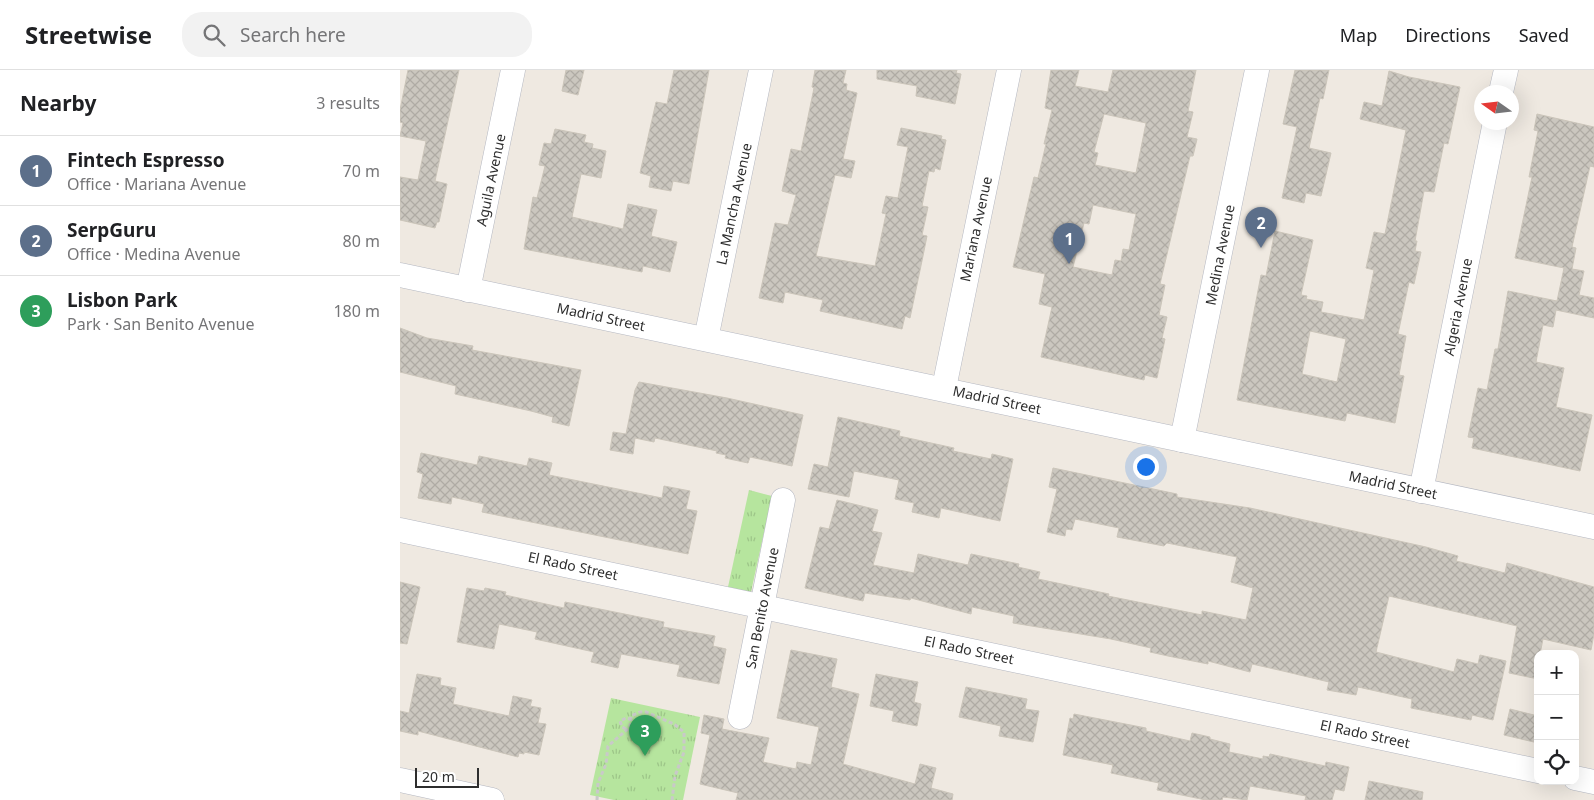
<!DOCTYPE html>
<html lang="en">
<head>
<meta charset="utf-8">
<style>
	:root { --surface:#fff; --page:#f2f2f2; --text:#202124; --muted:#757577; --line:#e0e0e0; --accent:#4264fb }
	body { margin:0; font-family:"Noto Sans",sans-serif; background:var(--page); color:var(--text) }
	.controls { position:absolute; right:15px; bottom:15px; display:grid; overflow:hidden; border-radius:10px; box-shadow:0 5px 20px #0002 }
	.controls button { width:45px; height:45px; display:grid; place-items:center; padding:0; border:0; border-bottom:1px solid var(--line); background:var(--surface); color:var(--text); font:25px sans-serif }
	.compass { position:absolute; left:1074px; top:15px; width:45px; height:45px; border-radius:50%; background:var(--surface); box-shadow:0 5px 20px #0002; rotate:284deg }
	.scale { position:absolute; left:15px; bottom:12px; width:64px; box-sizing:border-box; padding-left:5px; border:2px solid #2e2e2e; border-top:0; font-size:14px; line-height:18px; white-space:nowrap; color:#2e2e2e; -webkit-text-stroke:4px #fff; paint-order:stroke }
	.you { position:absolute; left:745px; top:396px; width:18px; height:18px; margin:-12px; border:4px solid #fff; border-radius:50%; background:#1a73e8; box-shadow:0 0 0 8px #1a73e833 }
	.badge { display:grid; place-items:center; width:32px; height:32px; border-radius:50%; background:var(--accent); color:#fff; font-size:16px; font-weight:700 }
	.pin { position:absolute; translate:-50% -41px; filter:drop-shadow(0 1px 2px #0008) }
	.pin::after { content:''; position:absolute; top:26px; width:18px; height:15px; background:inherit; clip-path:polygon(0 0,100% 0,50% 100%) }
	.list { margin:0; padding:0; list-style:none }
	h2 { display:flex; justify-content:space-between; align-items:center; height:65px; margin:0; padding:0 20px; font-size:21px }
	h2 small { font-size:16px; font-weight:400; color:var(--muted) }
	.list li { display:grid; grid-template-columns:32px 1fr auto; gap:15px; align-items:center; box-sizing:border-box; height:70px; padding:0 20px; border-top:1px solid var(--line) }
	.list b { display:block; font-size:19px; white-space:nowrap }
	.list p { margin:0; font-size:16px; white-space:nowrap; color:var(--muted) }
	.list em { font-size:16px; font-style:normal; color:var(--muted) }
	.icon { flex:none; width:28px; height:28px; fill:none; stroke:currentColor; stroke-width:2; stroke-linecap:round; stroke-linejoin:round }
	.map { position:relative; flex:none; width:1194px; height:730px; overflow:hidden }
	header { display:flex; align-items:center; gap:30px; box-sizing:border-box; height:70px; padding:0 25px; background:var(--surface); border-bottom:1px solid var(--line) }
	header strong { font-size:24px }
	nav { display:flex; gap:28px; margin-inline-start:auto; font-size:18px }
	.search { width:350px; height:45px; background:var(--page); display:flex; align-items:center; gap:12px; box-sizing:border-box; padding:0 18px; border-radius:20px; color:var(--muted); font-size:19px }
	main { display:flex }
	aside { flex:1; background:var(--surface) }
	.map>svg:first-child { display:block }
</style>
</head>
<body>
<header>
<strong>Streetwise</strong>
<div class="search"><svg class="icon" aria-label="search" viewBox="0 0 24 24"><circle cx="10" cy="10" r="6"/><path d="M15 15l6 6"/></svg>Search here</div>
<nav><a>Map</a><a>Directions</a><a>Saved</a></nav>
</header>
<main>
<aside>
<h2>Nearby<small>3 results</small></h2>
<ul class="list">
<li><span class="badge" style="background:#5c6f8a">1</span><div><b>Fintech Espresso</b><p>Office · Mariana Avenue</p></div><em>70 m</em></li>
<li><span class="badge" style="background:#5c6f8a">2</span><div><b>SerpGuru</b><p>Office · Medina Avenue</p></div><em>80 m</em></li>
<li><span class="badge" style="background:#2e9e5b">3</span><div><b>Lisbon Park</b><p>Park · San Benito Avenue</p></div><em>180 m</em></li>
</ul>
</aside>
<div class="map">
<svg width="1194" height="730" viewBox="0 0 1194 730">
	<defs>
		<pattern id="grass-tufts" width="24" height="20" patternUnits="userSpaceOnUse" patternTransform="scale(1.25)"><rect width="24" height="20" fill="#b6e59e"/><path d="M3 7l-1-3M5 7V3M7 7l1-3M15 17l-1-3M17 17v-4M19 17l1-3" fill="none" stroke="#9dc588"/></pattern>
		<pattern id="building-cross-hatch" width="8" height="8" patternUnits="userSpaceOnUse" patternTransform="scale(1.25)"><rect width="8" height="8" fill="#cbc7bf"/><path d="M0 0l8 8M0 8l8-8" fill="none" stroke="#afaba4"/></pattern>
	</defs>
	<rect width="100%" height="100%" fill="#efe9e1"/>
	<g fill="url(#grass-tufts)">
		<polygon points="349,420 372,426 351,522 328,517"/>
		<polygon points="211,628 300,647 283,730 214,730 190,725"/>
	</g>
	<g fill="url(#building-cross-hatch)" stroke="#cbc5ba" fill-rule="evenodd">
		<polygon points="8,0 59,0 35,111 47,114 39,152 37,152 35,158 0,150 0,107 18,110 26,71 0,66 3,53 0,52 0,40"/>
		<polygon points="166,0 184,0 178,25 162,21"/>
		<polygon points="274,0 309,0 289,114 273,111 271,121 249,117 251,106 240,103 256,32 267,34"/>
		<polygon points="415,0 446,0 443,13 447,14 446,20 457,23 443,89 455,91 451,108 435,105 416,186 475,196 486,144 482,143 486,126 498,128 508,77 497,75 501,58 542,66 541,69 546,70 540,100 535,98 534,102 529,101 522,136 528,137 522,165 527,166 523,186 510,248 505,246 502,259 420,241 423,230 385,222 383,233 359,228 375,153 388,155 396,125 382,121 391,79 401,81 414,18 412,17"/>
		<polygon points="477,0 557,0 556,3 561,4 555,34 516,26 517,16 477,9"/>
		<path d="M651 0H679L675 16 708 22 713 0H796L788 41 793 42 787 67 797 69 793 86H790L760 214 765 215 759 245 767 247 762 268 765 269 757 308 745 305 744 310 641 287 652 237 639 234 645 204 613 197 634 107 638 108 646 74H644L652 40 645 38ZM704 44 746 53 736 103 695 95 698 83 694 82ZM693 135 736 144 729 180 723 179 721 191 715 190 712 205 673 197 684 153 689 154Z"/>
		<polygon points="895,0 929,0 923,29 920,28 909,78 931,83 921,126 906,123 904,133 882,128 897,57 883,54"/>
		<path d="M989 1 1009 7 1060 17 1048 74 1044 73 1034 122 1024 121 1015 171H1017L1015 181 1021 182 1014 214 1009 212 998 264 1006 266 999 305 1004 306 995 353 947 343 945 351 837 330 861 205 866 206 875 161 913 170 901 225 907 226 906 229 923 232 921 242 964 250 974 200 966 198 974 162 985 164 1006 60 960 49 964 32 982 36ZM910 261 946 269 937 312 902 304Z"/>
		<polygon points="1137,44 1194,57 1194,97 1190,96 1172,177 1176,178 1172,199 1184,201 1179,225 1194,228 1194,248 1156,240 1153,257 1143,255 1136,292 1164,298 1156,337 1192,345 1180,401 1072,378 1074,368 1068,367 1078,318 1087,320 1095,279 1098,279 1108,221 1157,231 1164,198 1115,188 1132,107 1129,107 1138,61 1134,60"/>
		<polygon points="155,59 186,65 184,72 193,74 192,78 206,81 201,108 181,104 172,147 223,159 228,134 257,140 251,166 277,172 270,202 243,196 242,202 124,179 133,127 137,128 145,96 139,95 144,73 151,74"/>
		<polygon points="0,258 27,268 73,276 72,280 181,300 169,356 152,352 153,347 131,341 55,324 56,316 0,302"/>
		<polygon points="239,312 327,328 403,345 392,396 350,387 348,393 325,388 326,385 316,383 317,381 255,368 254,372 235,368 233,384 210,380 213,362 226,364 235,320"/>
		<polygon points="438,347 500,361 499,366 554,378 553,381 591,389 592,384 613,389 600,451 541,438 539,448 512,442 514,433 495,429 499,410 454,401 449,427 408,419 414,394 428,397"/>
		<polygon points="21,383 77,395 79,386 127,396 129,388 152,393 149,405 262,428 264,416 290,421 286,439 297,441 288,484 82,442 84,434 52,427 51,434 18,428 23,404 17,402"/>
		<polygon points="653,398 777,424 777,427 850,438 1026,477 1058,486 1056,491 1105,503 1107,493 1194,517 1194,564 1191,580 1143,569 1140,584 1138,584 1138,609 1109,603 1117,556 989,526 976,582 1054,602 1057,589 1078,594 1080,585 1106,591 1093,650 1072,645 1071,650 1011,638 1012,629 958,617 956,625 927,620 929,612 883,601 852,594 850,602 808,591 808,594 768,586 750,582 751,578 711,569 613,553 614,546 572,537 571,544 511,528 510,530 465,523 463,531 405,518 420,457 429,459 437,430 478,440 472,461 482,463 473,495 514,503 518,484 568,495 571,484 619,494 618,497 640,502 638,509 709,524 708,526 802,545 802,541 846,550 853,518 831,512 837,487 767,473 764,476 717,467 719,458 675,449 672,460 666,459 665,466 647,462 657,419 649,417"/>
		<polygon points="0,512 20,517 7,574 0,573"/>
		<polygon points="67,518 84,521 85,518 106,522 105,525 164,538 165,532 264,552 263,557 315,566 313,576 326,579 319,614 277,606 280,595 221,584 218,598 191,592 194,582 135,569 137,562 99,554 94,579 57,572"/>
		<polygon points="391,580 437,589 431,617 459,624 443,694 515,714 520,694 536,698 531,718 553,724 552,730 336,730 338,723 300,714 310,665 301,663 304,645 324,649 322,659 369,668 363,692 396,699 397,692 411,695 419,657 377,648"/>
		<polygon points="17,604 41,608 40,615 56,618 53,634 109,646 113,626 132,630 130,636 141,638 138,653 146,654 139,685 124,682 124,684 119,683 118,687 18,661 18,665 0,661 0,641 9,643"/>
		<polygon points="476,604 518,612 514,632 521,634 517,656 492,651 494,641 470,636"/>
		<polygon points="566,617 627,629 625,639 639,641 633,672 599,666 601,656 559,647"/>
		<polygon points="1110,639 1138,646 1138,673 1104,665"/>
		<polygon points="674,644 746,658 746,661 790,671 792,663 810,667 810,669 830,674 829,682 863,689 863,686 869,687 870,684 925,696 926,692 949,697 944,721 935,719 932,730 905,730 906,726 850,716 847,730 823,727 822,730 806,730 757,720 759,713 711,703 713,695 663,685 670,648 673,649"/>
		<polygon points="969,711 1023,722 1022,730 965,730"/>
	</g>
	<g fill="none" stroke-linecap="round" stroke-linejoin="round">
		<g stroke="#b4b7c1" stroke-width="25">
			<g id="street">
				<polyline points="1101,22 1106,0"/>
				<polyline points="0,205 1194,457"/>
				<polyline points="68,220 113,0"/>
				<polyline points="306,269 361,0"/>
				<polyline points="544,318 609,0"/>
				<polyline points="782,370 857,0"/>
				<polyline points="1021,421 1095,52"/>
				<polyline points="0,460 1138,701"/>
				<polyline points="340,647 383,430"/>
				<polyline points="1175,708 1194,712"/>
				<polyline points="0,710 92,730"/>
			</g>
		</g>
		<g stroke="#c9c9c9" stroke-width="3" stroke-dasharray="4 2.5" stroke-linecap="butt">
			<polyline points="226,659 222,657 220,651 226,648 230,649"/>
			<polyline points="197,730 198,713 206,694 208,676 230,657 231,646 240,642 246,642 274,654 284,662 284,682 275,706 272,730"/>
		</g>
		<use href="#street" stroke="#fff" stroke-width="24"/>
	</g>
	<g text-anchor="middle" stroke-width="5" stroke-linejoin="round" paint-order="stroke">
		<g font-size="14" fill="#2e2e2e" stroke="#fff">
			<text transform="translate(91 110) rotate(-78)" y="5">Aguila Avenue</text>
			<text transform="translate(334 134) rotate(-78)" y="5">La Mancha Avenue</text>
			<text transform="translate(576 159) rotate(-78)" y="5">Mariana Avenue</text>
			<text transform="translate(820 185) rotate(-79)" y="5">Medina Avenue</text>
			<text transform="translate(1058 237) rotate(-79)" y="5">Algeria Avenue</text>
			<text transform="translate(201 247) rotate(12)" y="5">Madrid Street</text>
			<text transform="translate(597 330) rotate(12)" y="5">Madrid Street</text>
			<text transform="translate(993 415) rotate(12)" y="5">Madrid Street</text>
			<text transform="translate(173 496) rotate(12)" y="5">El Rado Street</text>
			<text transform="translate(362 538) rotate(-79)" y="5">San Benito Avenue</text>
			<text transform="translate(569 580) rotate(12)" y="5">El Rado Street</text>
			<text transform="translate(965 664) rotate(12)" y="5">El Rado Street</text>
		</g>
	</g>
</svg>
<div class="controls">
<button>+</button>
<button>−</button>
<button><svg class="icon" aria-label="locate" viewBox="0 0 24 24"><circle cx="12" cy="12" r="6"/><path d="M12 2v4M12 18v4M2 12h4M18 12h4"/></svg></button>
</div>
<svg class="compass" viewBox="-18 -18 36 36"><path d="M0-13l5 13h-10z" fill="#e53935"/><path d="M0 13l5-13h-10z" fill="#757577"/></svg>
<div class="scale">20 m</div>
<div class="you"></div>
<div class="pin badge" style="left:669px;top:194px;background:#5c6f8a">1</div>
<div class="pin badge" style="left:861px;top:178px;background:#5c6f8a">2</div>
<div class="pin badge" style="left:245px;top:686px;background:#2e9e5b">3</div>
</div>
</main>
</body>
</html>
